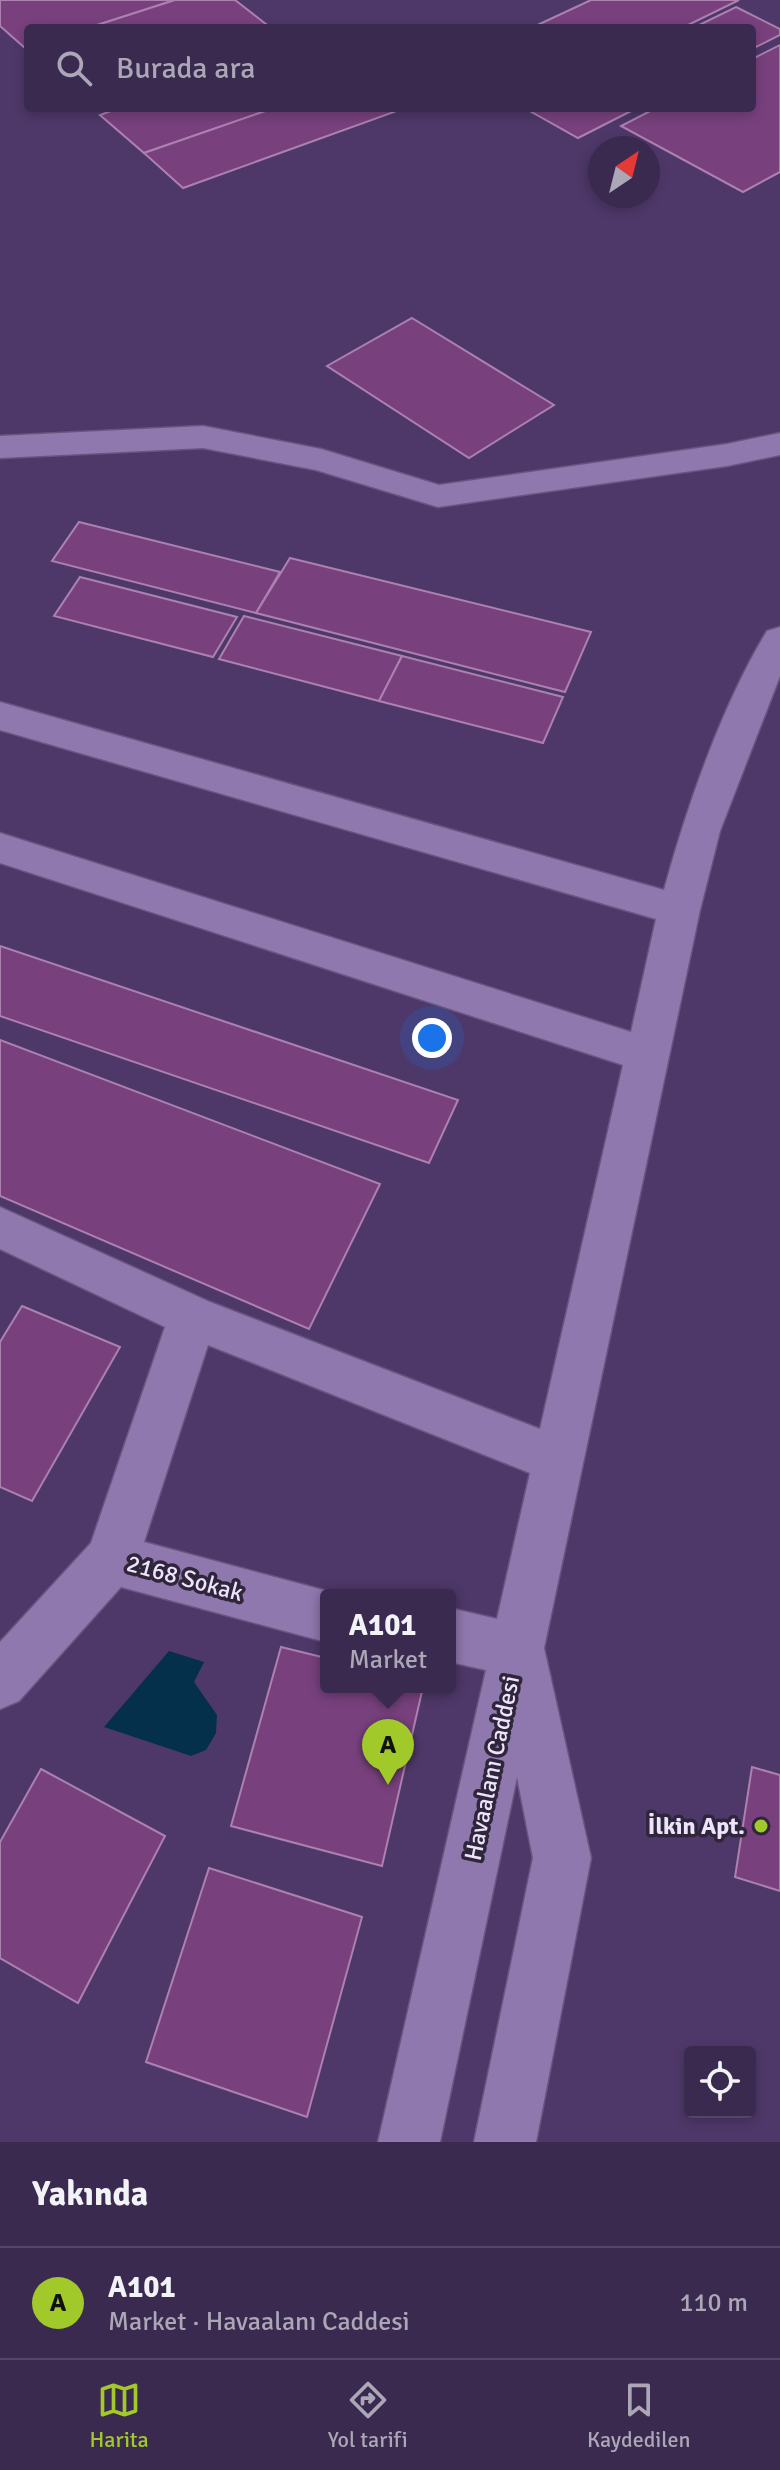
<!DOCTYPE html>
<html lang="tr">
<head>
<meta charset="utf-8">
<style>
	:root { --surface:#3a2a4f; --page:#413256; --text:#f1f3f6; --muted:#aba7b7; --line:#544666; --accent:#a1c92a }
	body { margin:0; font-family:Signika,sans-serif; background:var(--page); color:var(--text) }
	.controls { position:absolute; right:24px; bottom:24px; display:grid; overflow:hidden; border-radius:8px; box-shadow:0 4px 12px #0003 }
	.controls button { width:72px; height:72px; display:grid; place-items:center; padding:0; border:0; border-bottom:2px solid var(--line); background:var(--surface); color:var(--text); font:40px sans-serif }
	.compass { position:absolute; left:588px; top:136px; width:72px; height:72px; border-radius:50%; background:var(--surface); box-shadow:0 4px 12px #0003; rotate:35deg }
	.you { position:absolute; left:432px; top:1038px; width:28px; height:28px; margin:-20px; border:6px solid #fff; border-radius:50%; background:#1a73e8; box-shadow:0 0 0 12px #1a73e833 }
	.badge { display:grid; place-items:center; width:52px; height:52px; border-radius:50%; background:var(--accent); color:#111; font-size:26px; font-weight:700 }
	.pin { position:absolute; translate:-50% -66px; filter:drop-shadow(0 2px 4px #0008) }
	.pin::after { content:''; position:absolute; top:42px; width:28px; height:24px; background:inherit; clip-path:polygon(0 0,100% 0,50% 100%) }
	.popup { position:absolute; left:320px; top:1589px; width:136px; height:104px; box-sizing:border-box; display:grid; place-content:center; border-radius:8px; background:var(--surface); filter:drop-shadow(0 2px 6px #0005); font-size:26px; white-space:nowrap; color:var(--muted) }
	.popup b { font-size:30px; color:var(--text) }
	.popup::after { content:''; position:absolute; left:50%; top:100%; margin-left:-16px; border:16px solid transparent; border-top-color:var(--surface) }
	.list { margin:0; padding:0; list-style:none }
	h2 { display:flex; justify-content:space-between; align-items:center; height:104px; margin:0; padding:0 32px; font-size:34px }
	h2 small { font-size:26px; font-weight:400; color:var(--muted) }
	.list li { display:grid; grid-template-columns:52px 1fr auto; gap:24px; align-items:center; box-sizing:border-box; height:112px; padding:0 32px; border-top:2px solid var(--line) }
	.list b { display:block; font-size:30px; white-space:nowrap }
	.list p { margin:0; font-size:26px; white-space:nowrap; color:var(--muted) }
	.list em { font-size:26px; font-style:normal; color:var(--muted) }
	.icon { flex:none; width:44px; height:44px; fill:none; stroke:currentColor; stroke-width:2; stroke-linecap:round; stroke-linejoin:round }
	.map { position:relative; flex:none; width:780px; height:2142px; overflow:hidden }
	.search { position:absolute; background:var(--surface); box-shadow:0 4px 12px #0003; left:24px; right:24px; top:24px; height:88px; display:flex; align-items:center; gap:20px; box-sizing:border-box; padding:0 28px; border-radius:8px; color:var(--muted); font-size:30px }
	.sheet { height:216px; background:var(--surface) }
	nav { display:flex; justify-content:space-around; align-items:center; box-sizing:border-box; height:112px; border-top:2px solid var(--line); background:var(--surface); font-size:22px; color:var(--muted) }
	nav a { display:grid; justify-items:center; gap:4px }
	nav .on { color:var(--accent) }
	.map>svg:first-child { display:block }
</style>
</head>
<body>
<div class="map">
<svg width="780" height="2142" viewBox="0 0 780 2142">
	<rect width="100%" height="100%" fill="#4e3869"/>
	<polygon fill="#04304c" points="169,1651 204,1662 194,1682 217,1715 216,1733 206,1750 191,1756 104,1727"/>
	<g fill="#78417e" stroke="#ac81b0" stroke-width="2">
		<polygon points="0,0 175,0 88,28 28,28 28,47 25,48 0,26"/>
		<polygon points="175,0 235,0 271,28 88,28"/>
		<polygon points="591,0 739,0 682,28 531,28"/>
		<polygon points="736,7 780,29 780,35 752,49 752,28 693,28"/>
		<polygon points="780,45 780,172 743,192 621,126 656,108 752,108 752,59"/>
		<polygon points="119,108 274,108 144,153 100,115"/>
		<polygon points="274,108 389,108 394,112 183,188 144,153"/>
		<polygon points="531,108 637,108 578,138 528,110"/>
		<polygon points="412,318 554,405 469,458 327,366"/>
		<polygon points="79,522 280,572 256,613 52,561"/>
		<polygon points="290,558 591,632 565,692 256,613"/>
		<polygon points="80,577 237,617 213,657 54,616"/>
		<polygon points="244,616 402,656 379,701 219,659"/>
		<polygon points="402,656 563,697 543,743 379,701"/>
		<polygon points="0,946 458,1100 429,1163 0,1016"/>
		<polygon points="0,1040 380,1184 309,1329 0,1196"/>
		<polygon points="22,1306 120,1347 32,1501 0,1487 0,1342"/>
		<polygon points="281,1647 326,1658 326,1687 423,1687 382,1866 231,1826"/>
		<polygon points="752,1767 780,1775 780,1891 735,1877"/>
		<polygon points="41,1769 165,1836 78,2003 0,1958 0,1842"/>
		<polygon points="209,1868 362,1917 307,2117 146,2062"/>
	</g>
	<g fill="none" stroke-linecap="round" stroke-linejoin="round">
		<g stroke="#68557e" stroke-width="3">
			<g id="minor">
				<polygon points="203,426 321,449 439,485 727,444 780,433 780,455 727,466 438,507 316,470 203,448 0,458 0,436"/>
				<path d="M780 627V676L720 831 700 910 544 1648 591 1858 536 2142H474L533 1858 517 1777 440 2142H378L486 1670 450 1662V1608L497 1619 530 1473 208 1345 144 1542 342 1595H326V1642L121 1587 19 1701 0 1709V1642L91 1543 165 1327 0 1249V1207L210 1302 540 1429 623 1065 0 863V833L631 1032 656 919 0 730V702L664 890C687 806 722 705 767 631Z"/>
			</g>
		</g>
		<use href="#minor" fill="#8f78ae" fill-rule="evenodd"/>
	</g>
	<circle fill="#a1c92a" stroke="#2f263c" stroke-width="3" cx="761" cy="1826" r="8"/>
	<g text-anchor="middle" stroke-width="7" stroke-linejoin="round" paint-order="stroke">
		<g font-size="24" fill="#ede4fc" stroke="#2f263c">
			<text transform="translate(185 1578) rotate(15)" y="8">2168 Sokak</text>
			<text transform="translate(492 1768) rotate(-78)" y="8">Havaalanı Caddesi</text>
		</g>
		<g font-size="24" font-weight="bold" fill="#ede4fc" stroke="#2f263c" text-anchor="end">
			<text x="745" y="1834">İlkin Apt.</text>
		</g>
	</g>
</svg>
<div class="controls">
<button><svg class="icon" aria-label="locate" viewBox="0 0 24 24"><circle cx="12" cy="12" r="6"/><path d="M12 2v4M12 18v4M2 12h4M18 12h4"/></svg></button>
</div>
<svg class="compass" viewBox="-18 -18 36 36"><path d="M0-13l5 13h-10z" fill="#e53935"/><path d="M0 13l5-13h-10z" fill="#aba7b7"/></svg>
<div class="you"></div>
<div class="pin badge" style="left:388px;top:1785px">A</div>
<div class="popup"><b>A101</b>Market</div>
<div class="search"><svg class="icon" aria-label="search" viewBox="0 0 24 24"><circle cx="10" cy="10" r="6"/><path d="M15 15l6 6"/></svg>Burada ara</div>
</div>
<section class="sheet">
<h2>Yakında<small></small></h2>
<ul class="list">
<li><span class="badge">A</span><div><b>A101</b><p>Market · Havaalanı Caddesi</p></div><em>110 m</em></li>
</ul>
</section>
<nav>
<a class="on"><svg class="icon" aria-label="map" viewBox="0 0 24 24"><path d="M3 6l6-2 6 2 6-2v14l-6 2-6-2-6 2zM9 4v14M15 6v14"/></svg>Harita</a>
<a><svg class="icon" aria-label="directions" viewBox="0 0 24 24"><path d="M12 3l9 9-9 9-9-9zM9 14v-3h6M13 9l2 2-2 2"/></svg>Yol tarifi</a>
<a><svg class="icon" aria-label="saved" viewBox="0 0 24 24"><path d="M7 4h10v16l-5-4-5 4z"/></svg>Kaydedilen</a>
</nav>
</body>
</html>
